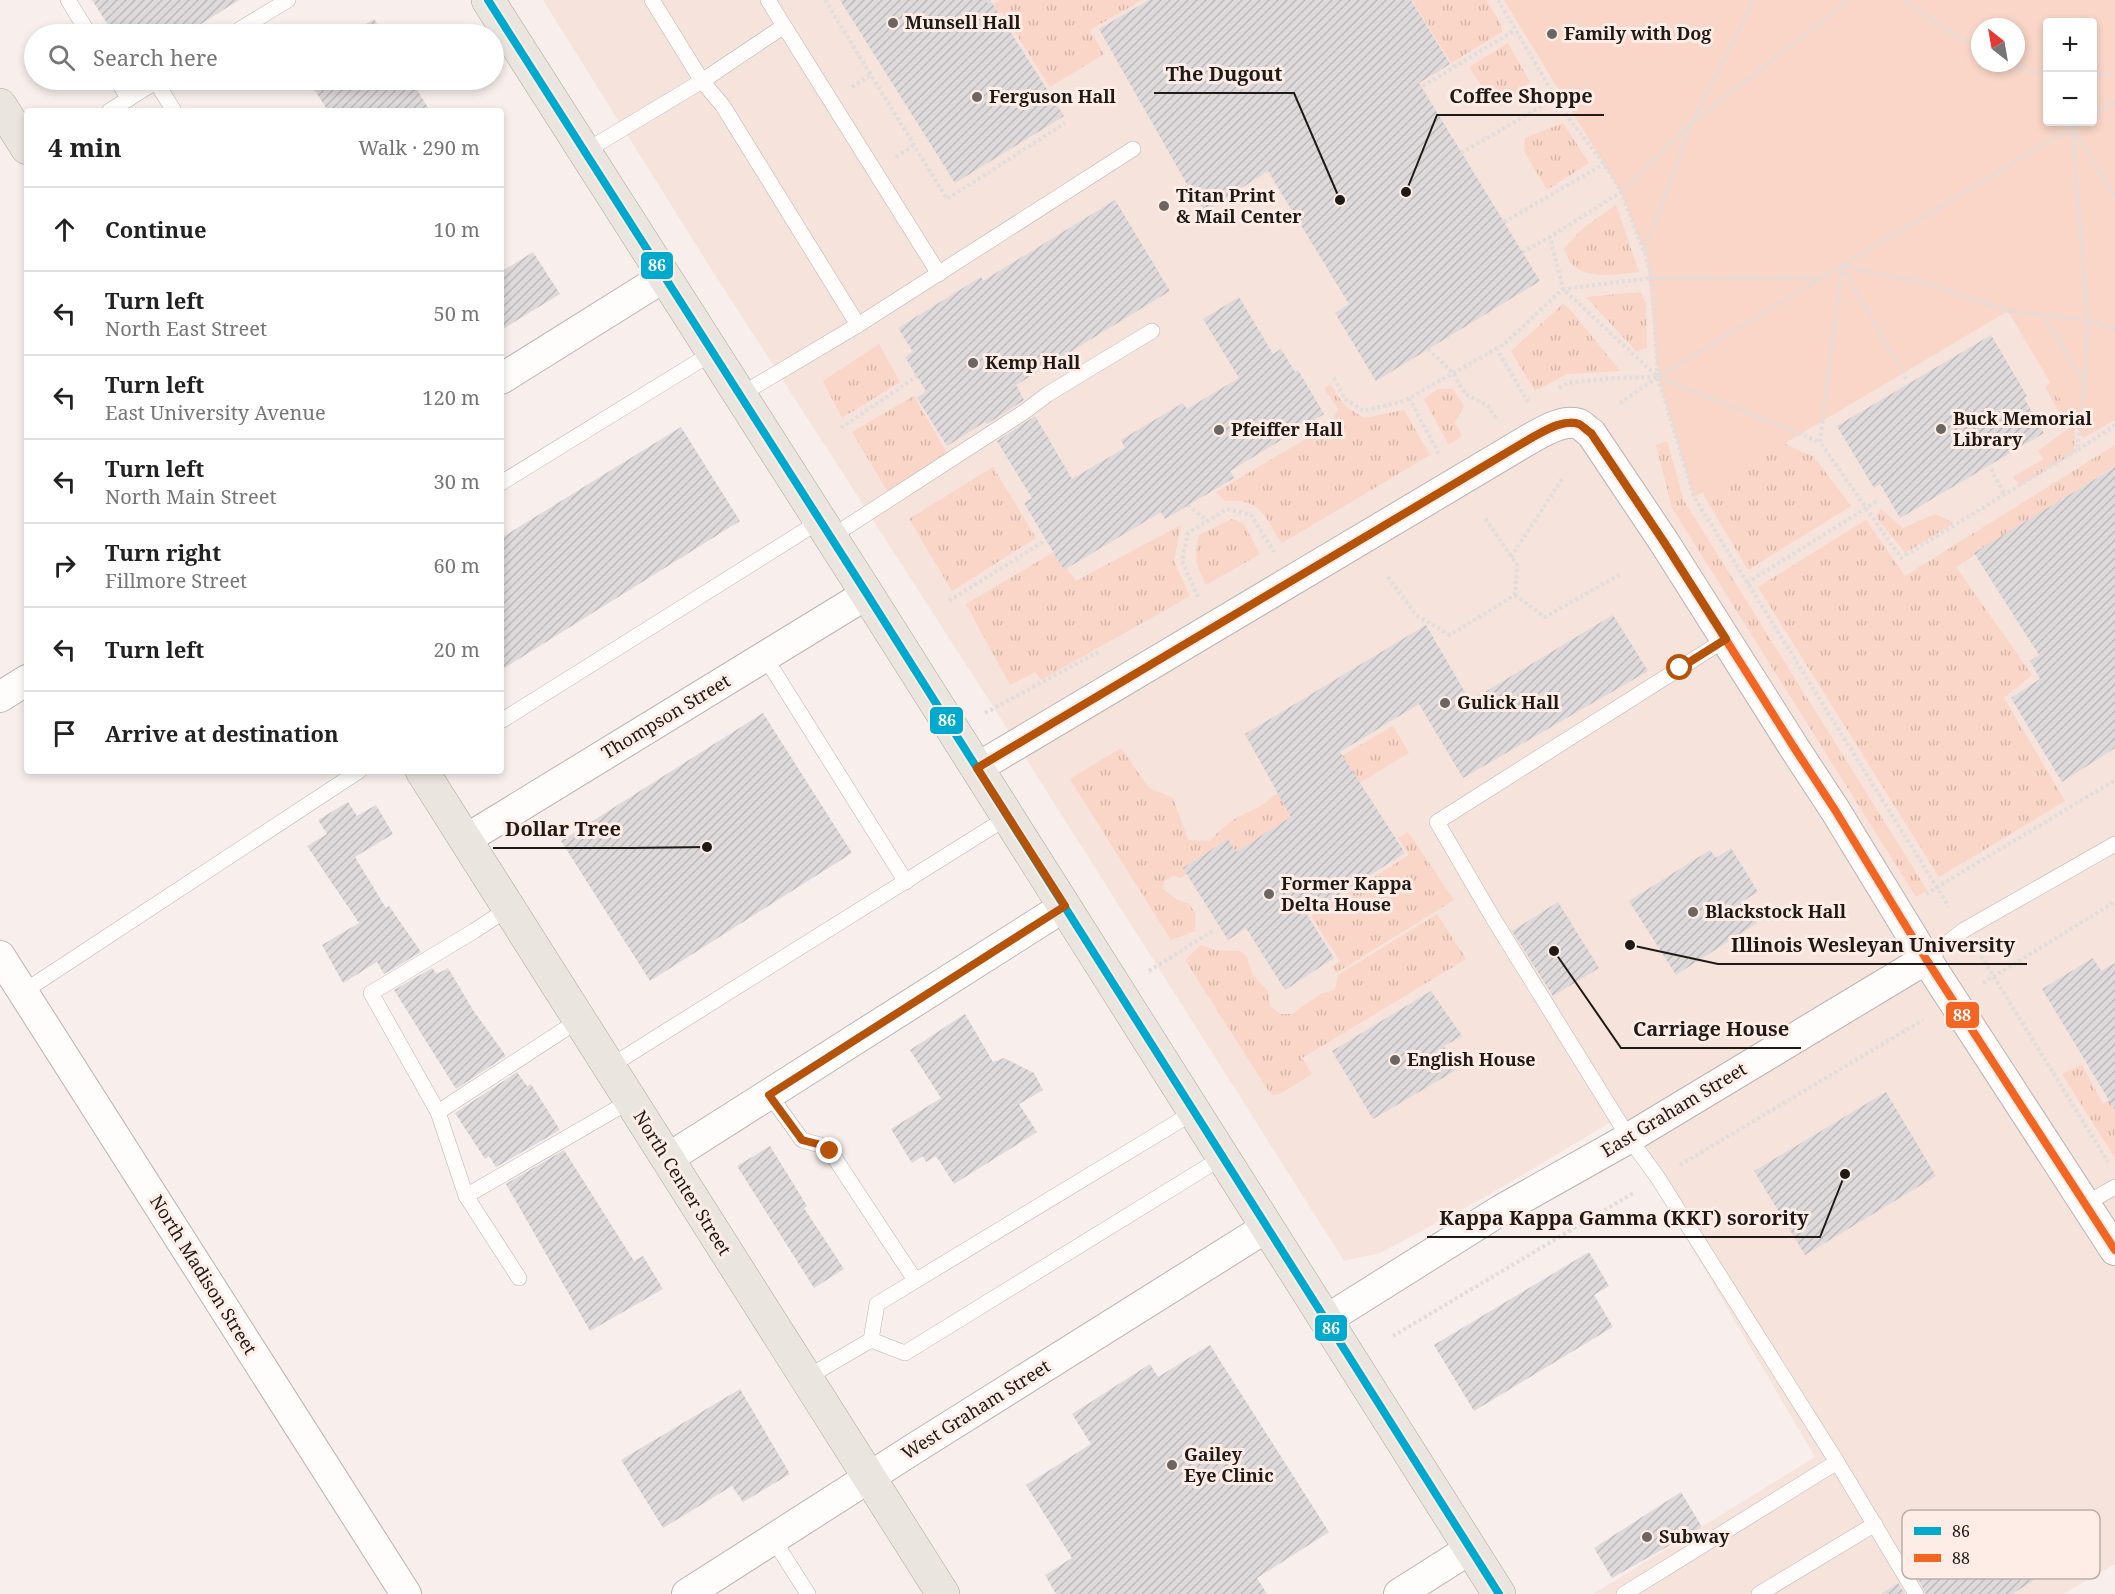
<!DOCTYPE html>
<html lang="en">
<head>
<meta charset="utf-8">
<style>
	:root { --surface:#fff; --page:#f2f2f2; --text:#222; --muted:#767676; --line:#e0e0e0 }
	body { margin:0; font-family:"Noto Serif",serif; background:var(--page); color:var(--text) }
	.controls { position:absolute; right:18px; top:18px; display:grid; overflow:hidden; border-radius:6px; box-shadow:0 3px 9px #0003 }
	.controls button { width:54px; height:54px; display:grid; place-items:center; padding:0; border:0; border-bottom:2px solid var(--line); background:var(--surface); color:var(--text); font:30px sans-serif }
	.compass { position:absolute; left:1971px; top:18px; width:54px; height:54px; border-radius:50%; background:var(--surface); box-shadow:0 3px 9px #0003; rotate:329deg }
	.stop { position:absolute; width:18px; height:18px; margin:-14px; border:4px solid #b45309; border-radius:50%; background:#fff }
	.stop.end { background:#b45309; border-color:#fff; box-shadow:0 2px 6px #0008 }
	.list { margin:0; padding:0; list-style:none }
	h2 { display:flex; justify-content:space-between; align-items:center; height:78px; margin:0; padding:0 24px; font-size:26px }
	h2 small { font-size:20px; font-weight:400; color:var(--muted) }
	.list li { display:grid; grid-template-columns:39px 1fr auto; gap:18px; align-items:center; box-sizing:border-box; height:84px; padding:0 24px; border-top:2px solid var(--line) }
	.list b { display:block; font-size:22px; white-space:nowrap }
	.list p { margin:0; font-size:20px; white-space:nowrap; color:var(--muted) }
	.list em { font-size:20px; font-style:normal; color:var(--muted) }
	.icon { flex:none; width:33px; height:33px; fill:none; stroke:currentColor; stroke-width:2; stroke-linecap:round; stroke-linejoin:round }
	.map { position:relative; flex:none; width:2115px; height:1594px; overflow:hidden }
	.search { position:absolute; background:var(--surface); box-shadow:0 3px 9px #0003; left:24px; top:24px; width:480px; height:66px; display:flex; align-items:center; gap:15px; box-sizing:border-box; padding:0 21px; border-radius:33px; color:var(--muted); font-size:22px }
	.panel { position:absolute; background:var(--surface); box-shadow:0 3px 9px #0003; left:24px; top:108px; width:480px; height:666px; border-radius:6px }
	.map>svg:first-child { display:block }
</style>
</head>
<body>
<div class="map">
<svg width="2115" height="1594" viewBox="0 0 2115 1594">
	<defs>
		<pattern id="grass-tufts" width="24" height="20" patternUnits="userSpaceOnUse" patternTransform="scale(1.5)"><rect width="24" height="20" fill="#f9d6c7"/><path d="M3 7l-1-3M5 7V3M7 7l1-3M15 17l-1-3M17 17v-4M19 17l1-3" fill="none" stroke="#d5b7aa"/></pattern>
		<pattern id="building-hatch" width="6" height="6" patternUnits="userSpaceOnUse" patternTransform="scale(1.5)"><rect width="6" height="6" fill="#ded9da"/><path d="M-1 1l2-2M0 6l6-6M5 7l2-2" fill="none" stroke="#bebaba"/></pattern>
	</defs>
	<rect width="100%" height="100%" fill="#f8efec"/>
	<path fill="#f5e3dc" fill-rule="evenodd" d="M543 0H2115V1564L2063 1594H1593L1815 1457 1616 1119 1487 1196 1380 1253 1344 1261 985 694 708 264ZM2048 22H2092V122H2048ZM1980 27H2016V63H1980Z"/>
	<g fill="url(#grass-tufts)">
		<polygon points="1000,0 1142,0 1090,30 1104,54 1050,87 1002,12 995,15 989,6"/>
		<polygon points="1412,0 1486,0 1501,24 1502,32 1451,63"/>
		<polygon points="1508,43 1530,82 1501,107 1491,100 1469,67"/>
		<polygon points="1563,123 1589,163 1547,190 1524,151 1525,138"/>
		<path d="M1616 205 1639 272C1618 274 1585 281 1570 262 1568 259 1566 253 1564 249L1582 229Z"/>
		<polygon points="1640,292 1646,303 1647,348 1636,351 1586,297"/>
		<polygon points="1563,304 1568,307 1620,371 1567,374 1535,391 1511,351"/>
		<polygon points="879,344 900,382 842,418 823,381"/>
		<polygon points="2064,370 2077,386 2074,453 2020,486 2013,477 2044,459 2038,451 2068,429 2045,387"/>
		<path d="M1330 384 1345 406 1364 418 1404 410 1430 455 1282 543C1263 515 1263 499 1225 501L1216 492 1331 424 1338 409 1324 388Z"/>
		<polygon points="1438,389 1453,389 1464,406 1455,422 1462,436 1449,445 1424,399"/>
		<polygon points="1671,392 1814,457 1851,506 1748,570 1705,497"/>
		<polygon points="914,396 948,455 888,492 852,432"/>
		<polygon points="1667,441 1684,501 1927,890 1916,897 1672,508 1656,445"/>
		<polygon points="2115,445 2115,466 1956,567 2032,675 2004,698 2065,801 1939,877 1758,587 1866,520 1905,576"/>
		<polygon points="993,467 1036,538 952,591 909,519"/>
		<polygon points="1881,509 1903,528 1935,514 1954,523 1905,553 1876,516"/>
		<path d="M1232 519 1244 524 1260 554 1206 585C1197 565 1193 558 1199 535Z"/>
		<polygon points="1181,525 1174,561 1190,596 1041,680 1035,672 1010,685 966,604 1054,552 1076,581"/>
		<path d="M1393 726 1409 753 1356 785 1269 855 1258 838 1236 852 1228 839 1183 868 1187 874 1181 878 1173 876 1164 881 1163 889 1178 900 1189 904 1195 913V931L1171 940 1070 779 1121 748 1149 788 1173 798 1188 840 1210 841C1219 831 1228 822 1240 816 1254 809 1262 808 1273 796Z"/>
		<polygon points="1408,832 1454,900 1336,973 1332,966 1340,961 1311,916 1409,855 1398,838"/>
		<polygon points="1437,914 1466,959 1302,1058 1312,1074 1280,1094 1273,1095 1270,1093 1185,960 1201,945 1214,950 1240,951 1247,957 1252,974 1268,991 1270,1006 1280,1014 1292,1014 1322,993 1335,990 1338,975"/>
		<polygon points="2082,1065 2103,1104 2115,1097 2115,1158 2062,1074"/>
	</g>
	<path fill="#f9d6c7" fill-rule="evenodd" d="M1504 0H2115V420L2083 438 2008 311 1694 497 1658 377 1647 258 1621 192ZM2048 22H2092V122H2048ZM1980 27H2016V63H1980Z"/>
	<g fill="url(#building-hatch)">
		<polygon points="92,0 239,0 185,34 114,34"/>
		<polygon points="840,0 990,0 1064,116 955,183"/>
		<polygon points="1149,0 1411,0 1450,64 1419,83 1540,281 1376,381 1335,313 1349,304 1268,171 1204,212 1184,179 1099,29"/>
		<polygon points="374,19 384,34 349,34"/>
		<polygon points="308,80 411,80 430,111 328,111"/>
		<polygon points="1115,200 1170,291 1016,385 1024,400 987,424 985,422 947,446 917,398 926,391 905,357 913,352 898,328 981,277 983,281"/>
		<polygon points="533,252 560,294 501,330 501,272"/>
		<polygon points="1239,297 1273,354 1281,349 1295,372 1298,370 1324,414 1230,471 1234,478 1165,519 1161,512 1064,570 1024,503 1032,498 997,441 1035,416 1072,479 1125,448 1121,440 1183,403 1187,409 1239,378 1203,319"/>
		<polygon points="1991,335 2027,396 2024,398 2044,433 1900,518 1880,484 1874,488 1837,426"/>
		<polygon points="681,427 740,521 501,670 501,538"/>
		<polygon points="2115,467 2115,748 2062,782 2011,698 2040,679 2030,661 2039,655 1974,553"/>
		<polygon points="1613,615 1648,671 1463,778 1419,704 1340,752 1405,853 1307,915 1334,958 1285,990 1246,928 1228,940 1183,868 1228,839 1236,852 1291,817 1245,734 1426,625 1470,701"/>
		<polygon points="763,713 852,853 650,981 561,841"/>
		<polygon points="348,802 357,816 376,805 393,834 355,857 386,908 389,906 421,952 384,974 377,962 343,983 322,945 359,923 307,846 327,834 318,820"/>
		<polygon points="1731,848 1758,892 1743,901 1757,923 1676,975 1629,901 1710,850 1716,858"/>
		<polygon points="1558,902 1599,968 1553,996 1512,931"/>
		<polygon points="2093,958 2101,971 2115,963 2115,1110 2042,989"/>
		<polygon points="432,968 437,974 448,968 473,1010 506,1056 456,1089 394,990"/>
		<polygon points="1431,991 1462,1036 1444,1046 1458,1069 1373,1119 1332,1051"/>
		<polygon points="965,1014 993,1062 1004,1058 1034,1073 1043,1090 1019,1104 1037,1132 954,1184 936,1156 926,1162 923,1156 912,1163 891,1129 941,1098 910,1050"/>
		<polygon points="517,1072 527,1086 531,1084 560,1130 496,1167 489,1156 485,1159 455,1113"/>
		<polygon points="1886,1092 1936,1176 1805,1255 1754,1171"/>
		<polygon points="770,1146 807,1206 804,1208 844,1269 814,1288 737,1166"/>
		<polygon points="564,1150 634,1261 643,1256 663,1289 590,1331 506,1184"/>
		<polygon points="1589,1252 1609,1286 1594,1295 1613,1327 1474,1411 1434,1345"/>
		<polygon points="1210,1345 1329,1532 1257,1578 1267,1594 1056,1594 1045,1575 1072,1558 1026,1485 1091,1444 1072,1414 1150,1364 1158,1377"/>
		<polygon points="740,1389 790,1474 743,1502 732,1486 663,1528 621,1460"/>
		<polygon points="1681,1492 1702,1527 1612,1578 1594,1548"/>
		<polygon points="2009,1516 2044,1574 2012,1594 1926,1594 1915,1573"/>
		<polygon points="1898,1583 1905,1594 1881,1594"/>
	</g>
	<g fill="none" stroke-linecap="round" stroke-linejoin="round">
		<g stroke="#bab3b1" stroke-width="16">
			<g id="service">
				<polyline points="68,0 89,34"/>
				<polyline points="652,0 702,81 723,106 858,325"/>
				<polyline points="784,26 939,274"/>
				<polyline points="232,34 288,0"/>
				<polyline points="117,80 129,99"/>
				<polyline points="156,82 174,111"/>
				<polyline points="109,111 159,80"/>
				<polyline points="584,152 702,81 784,26 768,0"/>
				<polyline points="740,395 858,325 1133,149"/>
				<polyline points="501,483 712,353"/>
				<polyline points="831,537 1024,412 1048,394 1152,331"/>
				<polyline points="1726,639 1437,822 1493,918 1629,1138 1658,1178 1837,1462 1916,1594"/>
				<polyline points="765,657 906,882"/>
				<polyline points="501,721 820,521"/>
				<polyline points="1926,959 1964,930 2115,844"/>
				<polyline points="23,992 359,771"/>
				<polyline points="609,1067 1008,817"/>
				<polyline points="769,1094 802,1140 824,1146 830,1151 915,1280"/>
				<polyline points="438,1112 579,1020"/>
				<polyline points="466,1196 438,1112 371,993 474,931 509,908"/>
				<polyline points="2085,1204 2115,1187"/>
				<polyline points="519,1278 466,1196 630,1101"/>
				<polyline points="871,1340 905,1353 1223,1157"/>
				<polyline points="806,1378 871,1340 877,1304 1194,1112"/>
				<polyline points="773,1539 808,1594"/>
				<polyline points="1624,1594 1837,1462"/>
				<polyline points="1759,1594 1875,1524"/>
			</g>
		</g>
		<g stroke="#bab3b1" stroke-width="32">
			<g id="minor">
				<polyline points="501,379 664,277"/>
				<polyline points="0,697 27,680"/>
				<path d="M977 768 1533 437C1546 430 1564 419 1579 424 1583 426 1587 431 1591 433L1664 542 1795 749 1835 810 1926 959 2115 1250"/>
				<polyline points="465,840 867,594"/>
				<polyline points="0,956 406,1594"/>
				<polyline points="667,1159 1065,906"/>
				<polyline points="1326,1320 1501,1210 1629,1138 1926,959"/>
				<polyline points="687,1594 915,1448 1267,1227"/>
				<polyline points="1399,1594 1470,1549"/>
			</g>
		</g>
		<g stroke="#ada597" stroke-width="34">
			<g id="primary">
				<polyline points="488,0 867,594 1499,1594"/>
				<polyline points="0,105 27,148"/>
				<polyline points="422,771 943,1594"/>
			</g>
		</g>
		<g stroke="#e0dddc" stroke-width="4" stroke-dasharray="3 3" stroke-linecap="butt">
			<polyline points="825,0 947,199 1065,123"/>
			<polyline points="1498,0 1547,83 1554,99 1604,164 1621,192 1644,252 1652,278 1822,278 1842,266 1929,284 2008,311 2088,320 2115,330"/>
			<polyline points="1904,0 1950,32 1980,48"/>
			<polyline points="987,2 990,0"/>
			<polyline points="2010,63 2027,71 2048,74"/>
			<polyline points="2044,74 2048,81"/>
			<polyline points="2092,75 2115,75"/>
			<polyline points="1423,86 1515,30"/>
			<polyline points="852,87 871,75"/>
			<polyline points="2092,115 2115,101"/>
			<polyline points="2069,122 2115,197"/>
			<polyline points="1461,153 1554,99"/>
			<polyline points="896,157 914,145"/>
			<polyline points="1504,222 1604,164"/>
			<polyline points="1522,252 1550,237 1621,192 1692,123 1849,0"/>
			<polyline points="1644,252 1692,123 1749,11 1753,0"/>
			<polyline points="1843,265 2081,122"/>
			<polyline points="1842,266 1820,442 1901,558 2077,450 2085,382 2088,320 2072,127"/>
			<polyline points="1842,267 1907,380"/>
			<polygon points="1652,278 1658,377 1563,289"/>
			<polyline points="2042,314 2084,382"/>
			<polyline points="1496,348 1528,402"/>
			<polyline points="1428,349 1453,373 1465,394 1488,406 1497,420"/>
			<polyline points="1334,378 1345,399 1363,411 1404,401 1503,345 1563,289 1550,237"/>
			<polyline points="1658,378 1694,497 1949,907"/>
			<polyline points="1559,388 1567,383 1613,378 1658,377 1820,442"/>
			<polyline points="1409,398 1439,454"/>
			<polyline points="1620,403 1658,377 1821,278"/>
			<polyline points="841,428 917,376"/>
			<polyline points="2078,450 2115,425"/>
			<polyline points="1991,469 2004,494"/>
			<polyline points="1188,505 1207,521"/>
			<polyline points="1511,557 1562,479"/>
			<polyline points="1388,577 1416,615 1450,635 1515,595 1517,565 1485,518"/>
			<polyline points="1747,583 1879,500"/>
			<polyline points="1515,595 1545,617 1621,574"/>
			<polyline points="1198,597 1182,561 1188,533 1227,509 1251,515 1274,552"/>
			<polyline points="949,601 1046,540"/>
			<polyline points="985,713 1100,651"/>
			<polyline points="1926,894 2115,780"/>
			<polyline points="1978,951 2108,1162"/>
			<polyline points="1149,971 1214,930"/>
			<polyline points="1983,983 2115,902"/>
			<polyline points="1680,1165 1923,1020"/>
			<polyline points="1393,1336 1635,1192"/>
		</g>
		<use href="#service" stroke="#fefdfc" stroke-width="15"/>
		<use href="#minor" stroke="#fefdfc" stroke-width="30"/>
		<use href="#primary" stroke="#eae6df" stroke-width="33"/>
		<g stroke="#feede6" stroke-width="12">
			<polyline id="bus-1" points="488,0 867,594 1499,1594"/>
		</g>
		<g stroke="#feede6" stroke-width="12">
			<path id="bus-2" d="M977 768 1533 437C1546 430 1564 419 1579 424 1583 426 1587 431 1591 433L1664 542 1795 749 1835 810 1926 959 2115 1250"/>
		</g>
		<use href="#bus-1" stroke="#00a9ce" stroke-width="8"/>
		<use href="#bus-2" stroke="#f26522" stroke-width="8"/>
	</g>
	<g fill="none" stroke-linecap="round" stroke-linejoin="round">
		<path stroke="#b45309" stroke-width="8" d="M830 1151 825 1146 802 1140 769 1095 1065 906 977 768 1533 437C1546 430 1563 419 1579 424 1583 426 1587 431 1591 433L1664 542 1726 639 1680 668"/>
	</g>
	<g fill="#6c6562" stroke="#feede6" stroke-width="2">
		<circle cx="893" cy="23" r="6"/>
		<circle cx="1552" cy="34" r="6"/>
		<circle cx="977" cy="97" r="6"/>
		<circle cx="1164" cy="206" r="6"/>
		<circle cx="973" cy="363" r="6"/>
		<circle cx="1941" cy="429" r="6"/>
		<circle cx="1219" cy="430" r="6"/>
		<circle cx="1445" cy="703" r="6"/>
		<circle cx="1269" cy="894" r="6"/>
		<circle cx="1693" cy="912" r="6"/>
		<circle cx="1395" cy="1060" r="6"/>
		<circle cx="1172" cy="1465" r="6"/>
		<circle cx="1647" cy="1537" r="6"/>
	</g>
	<g text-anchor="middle" stroke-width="6" stroke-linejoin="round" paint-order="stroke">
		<g font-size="18" font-weight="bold" fill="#201a17" stroke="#feede6" text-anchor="start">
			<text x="905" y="29">Munsell Hall</text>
			<text x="1564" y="40">Family with Dog</text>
			<text x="989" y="103">Ferguson Hall</text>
			<text x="1176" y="202">Titan Print<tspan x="1176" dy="21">&amp; Mail Center</tspan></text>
			<text x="985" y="369">Kemp Hall</text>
			<text x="1953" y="425">Buck Memorial<tspan x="1953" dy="21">Library</tspan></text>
			<text x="1231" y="436">Pfeiffer Hall</text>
			<text x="1457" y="709">Gulick Hall</text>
			<text x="1281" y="890">Former Kappa<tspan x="1281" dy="21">Delta House</tspan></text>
			<text x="1705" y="918">Blackstock Hall</text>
			<text x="1407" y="1066">English House</text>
			<text x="1184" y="1461">Gailey<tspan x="1184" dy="21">Eye Clinic</tspan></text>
			<text x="1659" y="1543">Subway</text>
		</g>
		<g font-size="18" fill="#201a17" stroke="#feede6">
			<text transform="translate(666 717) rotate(-31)" y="6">Thompson Street</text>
			<text transform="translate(1674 1110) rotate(-31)" y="6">East Graham Street</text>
			<text transform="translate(682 1183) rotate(58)" y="6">North Center Street</text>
			<text transform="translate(203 1275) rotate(58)" y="6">North Madison Street</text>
			<text transform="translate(976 1410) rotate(-32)" y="6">West Graham Street</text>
		</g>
	</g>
	<rect x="1902" y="1510" width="198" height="69" rx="9" fill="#feede6" stroke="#bbaea8" stroke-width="1.5"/>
	<rect x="1914" y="1527" width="27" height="8" fill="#00a9ce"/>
	<rect x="1914" y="1554" width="27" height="8" fill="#f26522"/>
	<g font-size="16" fill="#201a17">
		<text x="1952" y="1537">86</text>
		<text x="1952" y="1564">88</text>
	</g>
	<path fill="none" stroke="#201a17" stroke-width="2" d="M1340 200L1294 93H1154M1406 192L1437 115H1604M707 847L632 848H493M1630 945L1718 964H2027M1554 951L1621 1048H1801M1845 1174L1820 1237H1427"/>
	<g fill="#201a17" stroke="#feede6" stroke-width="2">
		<circle cx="1340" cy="200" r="6"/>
		<circle cx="1406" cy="192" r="6"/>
		<circle cx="707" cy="847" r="6"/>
		<circle cx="1630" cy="945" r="6"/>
		<circle cx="1554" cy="951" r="6"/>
		<circle cx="1845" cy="1174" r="6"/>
	</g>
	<g font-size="20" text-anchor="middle" font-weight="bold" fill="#201a17" stroke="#feede6" stroke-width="6" stroke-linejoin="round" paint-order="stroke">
		<text x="1224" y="81">The Dugout</text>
		<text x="1521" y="103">Coffee Shoppe</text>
		<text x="563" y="836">Dollar Tree</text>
		<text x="1873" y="952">Illinois Wesleyan University</text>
		<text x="1711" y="1036">Carriage House</text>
		<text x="1624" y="1225">Kappa Kappa Gamma (ΚΚΓ) sorority</text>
	</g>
	<g stroke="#feede6" stroke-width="2">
		<rect x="640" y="251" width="34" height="29" rx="6" fill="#00a9ce"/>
		<rect x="929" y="706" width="35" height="29" rx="6" fill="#00a9ce"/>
		<rect x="1945" y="1001" width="35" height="28" rx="6" fill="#f26522"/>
		<rect x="1314" y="1314" width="34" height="28" rx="6" fill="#00a9ce"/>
	</g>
	<g font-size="16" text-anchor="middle" font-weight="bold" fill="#fff">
		<text x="657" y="271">86</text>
		<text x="947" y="726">86</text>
		<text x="1962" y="1021">88</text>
		<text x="1331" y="1334">86</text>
	</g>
</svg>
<div class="controls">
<button>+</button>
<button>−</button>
</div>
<svg class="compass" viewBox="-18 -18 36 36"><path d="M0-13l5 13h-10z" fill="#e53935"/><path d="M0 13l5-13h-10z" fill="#767676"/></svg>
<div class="stop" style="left:1680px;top:668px"></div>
<div class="stop end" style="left:830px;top:1151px"></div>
<div class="search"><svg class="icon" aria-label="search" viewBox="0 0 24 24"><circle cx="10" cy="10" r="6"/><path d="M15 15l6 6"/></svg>Search here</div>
<section class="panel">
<h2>4 min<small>Walk · 290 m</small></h2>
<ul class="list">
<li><svg class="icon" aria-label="ahead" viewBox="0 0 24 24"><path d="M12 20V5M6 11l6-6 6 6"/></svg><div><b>Continue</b></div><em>10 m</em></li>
<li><svg class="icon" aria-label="left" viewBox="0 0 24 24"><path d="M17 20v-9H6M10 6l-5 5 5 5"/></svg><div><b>Turn left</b><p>North East Street</p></div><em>50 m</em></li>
<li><svg class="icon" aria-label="left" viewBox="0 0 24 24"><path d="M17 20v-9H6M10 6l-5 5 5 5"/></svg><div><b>Turn left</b><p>East University Avenue</p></div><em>120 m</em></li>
<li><svg class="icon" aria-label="left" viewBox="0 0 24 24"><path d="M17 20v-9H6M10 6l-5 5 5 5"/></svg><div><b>Turn left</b><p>North Main Street</p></div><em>30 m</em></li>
<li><svg class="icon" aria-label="right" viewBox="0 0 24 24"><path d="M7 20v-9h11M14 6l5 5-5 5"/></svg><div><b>Turn right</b><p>Fillmore Street</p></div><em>60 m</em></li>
<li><svg class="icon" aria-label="left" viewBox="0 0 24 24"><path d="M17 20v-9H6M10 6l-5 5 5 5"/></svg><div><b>Turn left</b></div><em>20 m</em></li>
<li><svg class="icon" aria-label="arrive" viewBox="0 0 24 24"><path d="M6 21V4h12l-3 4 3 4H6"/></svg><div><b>Arrive at destination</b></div></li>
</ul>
</section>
</div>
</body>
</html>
